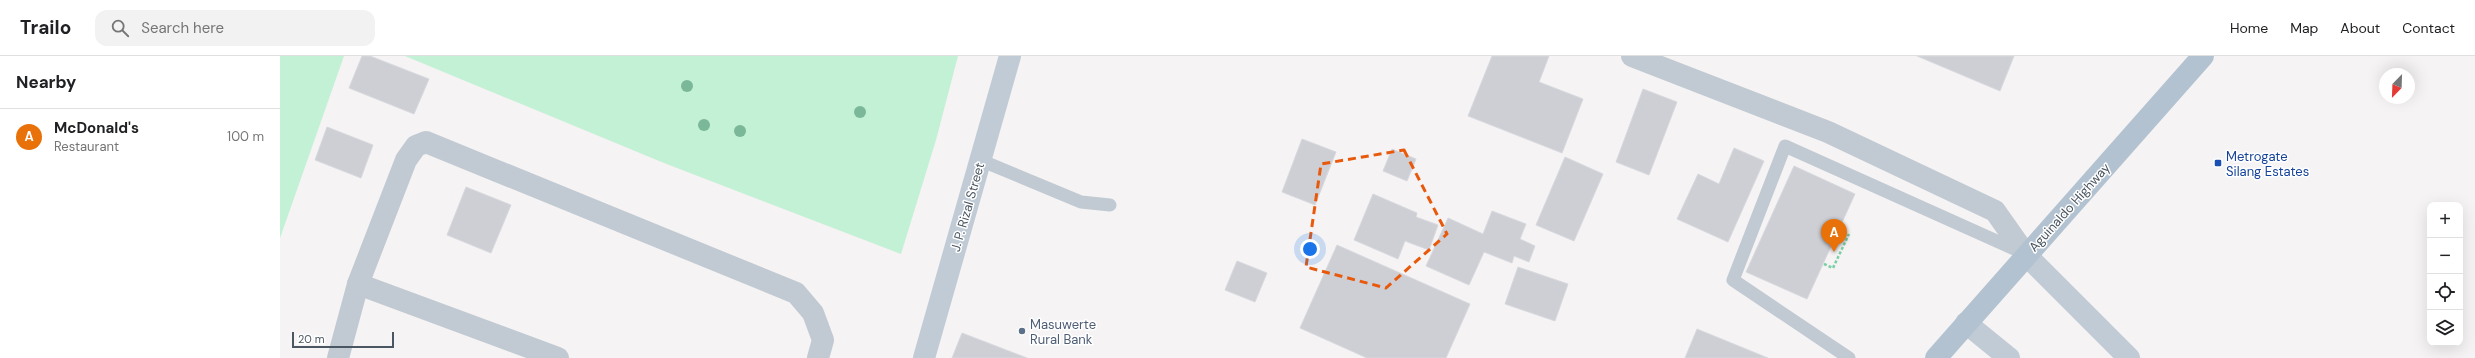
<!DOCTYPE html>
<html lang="en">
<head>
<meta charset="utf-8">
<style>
	:root { --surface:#fff; --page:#f2f2f2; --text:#202124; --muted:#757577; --line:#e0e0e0; --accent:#1a73e8 }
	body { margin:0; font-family:"DM Sans",sans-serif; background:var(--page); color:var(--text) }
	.controls { position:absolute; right:12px; bottom:12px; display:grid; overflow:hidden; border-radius:8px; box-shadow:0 4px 16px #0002 }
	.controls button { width:36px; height:36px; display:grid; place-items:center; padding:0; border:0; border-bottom:1px solid var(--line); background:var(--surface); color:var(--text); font:20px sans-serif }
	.compass { position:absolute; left:2099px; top:12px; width:36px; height:36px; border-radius:50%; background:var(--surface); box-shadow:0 4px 16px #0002; rotate:203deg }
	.scale { position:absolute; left:12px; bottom:10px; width:102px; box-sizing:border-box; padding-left:4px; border:2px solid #4a5661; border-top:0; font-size:11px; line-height:14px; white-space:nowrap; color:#4a5661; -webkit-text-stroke:3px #fff; paint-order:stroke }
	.you { position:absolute; left:1030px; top:193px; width:14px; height:14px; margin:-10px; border:3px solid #fff; border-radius:50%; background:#1a73e8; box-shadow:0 0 0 6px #1a73e833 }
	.badge { display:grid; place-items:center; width:26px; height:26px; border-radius:50%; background:var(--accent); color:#fff; font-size:13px; font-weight:700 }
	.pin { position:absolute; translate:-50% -33px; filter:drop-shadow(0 1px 2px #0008) }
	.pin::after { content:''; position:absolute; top:21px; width:14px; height:12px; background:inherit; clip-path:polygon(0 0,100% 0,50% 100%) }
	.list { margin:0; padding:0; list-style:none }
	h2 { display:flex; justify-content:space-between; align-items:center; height:52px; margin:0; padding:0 16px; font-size:17px }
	h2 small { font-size:13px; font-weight:400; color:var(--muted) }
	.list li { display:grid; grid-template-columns:26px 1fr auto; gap:12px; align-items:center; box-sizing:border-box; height:56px; padding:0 16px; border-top:1px solid var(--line) }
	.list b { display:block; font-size:15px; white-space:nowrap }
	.list p { margin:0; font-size:13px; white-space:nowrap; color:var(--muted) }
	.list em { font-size:13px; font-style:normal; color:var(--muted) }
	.icon { flex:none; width:22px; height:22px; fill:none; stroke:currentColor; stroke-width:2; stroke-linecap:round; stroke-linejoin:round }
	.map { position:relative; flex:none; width:2195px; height:302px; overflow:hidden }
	header { display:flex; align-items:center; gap:24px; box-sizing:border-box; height:56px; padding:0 20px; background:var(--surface); border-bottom:1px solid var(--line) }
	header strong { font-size:19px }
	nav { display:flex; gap:22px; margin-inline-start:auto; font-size:14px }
	.search { width:280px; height:36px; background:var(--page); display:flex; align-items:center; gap:10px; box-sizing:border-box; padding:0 14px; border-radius:12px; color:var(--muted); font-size:15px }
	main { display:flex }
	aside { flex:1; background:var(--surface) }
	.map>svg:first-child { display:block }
</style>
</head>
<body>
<header>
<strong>Trailo</strong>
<div class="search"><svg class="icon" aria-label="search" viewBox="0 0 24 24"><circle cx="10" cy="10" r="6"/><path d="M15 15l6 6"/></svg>Search here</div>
<nav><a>Home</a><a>Map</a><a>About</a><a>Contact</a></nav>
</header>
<main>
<aside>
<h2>Nearby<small></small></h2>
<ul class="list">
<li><span class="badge" style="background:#e8710a">A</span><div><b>McDonald's</b><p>Restaurant</p></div><em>100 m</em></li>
</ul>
</aside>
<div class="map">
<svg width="2195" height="302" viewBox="0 0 2195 302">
	<rect width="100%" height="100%" fill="#f5f3f3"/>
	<g fill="#c3f1d5">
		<polygon points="0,0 64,0 0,182"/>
		<polygon points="125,0 678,0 656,84 621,198 384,107"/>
	</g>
	<g fill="#cdcfd5" stroke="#d7d9de">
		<polygon points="82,0 90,0 149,23 134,58 69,32"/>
		<polygon points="1212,0 1269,0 1259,26 1303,43 1282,97 1188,60"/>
		<polygon points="1637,0 1734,0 1720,35"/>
		<polygon points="1363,33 1397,46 1369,119 1336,106"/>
		<polygon points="47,71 93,89 81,122 35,104"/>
		<polygon points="1022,83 1056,96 1035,149 1002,136"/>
		<polygon points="1454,92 1484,105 1448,186 1397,163 1418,118 1439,128"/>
		<polygon points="1112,93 1136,103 1127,125 1103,115"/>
		<polygon points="1285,101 1323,118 1294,185 1256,169"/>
		<polygon points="1514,110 1575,138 1527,243 1466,216"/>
		<polygon points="186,131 231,149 211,197 167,179"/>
		<polygon points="1093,138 1137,157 1136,161 1158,169 1149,194 1125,185 1118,203 1074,184"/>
		<polygon points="1212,155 1246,168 1240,183 1255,190 1249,206 1234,200 1232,207 1204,196 1189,229 1146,210 1168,162 1203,178"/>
		<polygon points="1057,189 1190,248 1166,302 1087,302 1020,272"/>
		<polygon points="957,205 987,217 975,246 945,234"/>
		<polygon points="1238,211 1288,228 1275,265 1225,248"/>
		<polygon points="1417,273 1488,302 1405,302"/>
		<polygon points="682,277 747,302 672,302"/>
	</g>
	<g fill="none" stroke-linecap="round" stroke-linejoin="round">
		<polyline stroke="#7ad0a6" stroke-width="2.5" stroke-dasharray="3 2" stroke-linecap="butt" points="1544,208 1553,212 1569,178"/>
		<g stroke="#c1cad2" stroke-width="13">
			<polyline points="700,104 801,146 830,149"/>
			<polyline points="1569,302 1453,224 1505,90 1741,196"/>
		</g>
		<g stroke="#c1cad2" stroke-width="22">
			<polyline points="1352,0 1548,76 1715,155 1746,199"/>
			<polyline points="78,228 278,302"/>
			<polyline points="58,302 78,228 126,104 136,90 146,86 516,237 533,257 543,284 538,302"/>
		</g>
		<g stroke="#c1cbd6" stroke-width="22">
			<polyline points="1746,199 1849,302"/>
			<polyline points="1686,267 1729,302"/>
			<polyline points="644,302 730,0"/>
		</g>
		<polyline stroke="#b3c2d1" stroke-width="22" points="1656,302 1923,0"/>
	</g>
	<g fill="#7bb799">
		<circle cx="407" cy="30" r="6"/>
		<circle cx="580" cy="56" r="6"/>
		<circle cx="424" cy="69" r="6"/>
		<circle cx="460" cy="75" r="6"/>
	</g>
	<path fill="none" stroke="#e8590c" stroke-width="3" stroke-dasharray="8 5" stroke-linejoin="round" d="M1124 94 1167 178 1106 232 1026 211 1041 108Z"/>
	<rect fill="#1a4fb4" stroke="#fff" stroke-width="1.5" x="1934" y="103" width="8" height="8" rx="2"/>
	<circle fill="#5c6f8a" stroke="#fff" stroke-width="1.5" cx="742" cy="275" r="4"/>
	<g text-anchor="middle" stroke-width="3" stroke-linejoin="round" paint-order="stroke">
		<g font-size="13" fill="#164399" stroke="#fff" text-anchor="start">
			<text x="1946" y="105">Metrogate<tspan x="1946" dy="15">Silang Estates</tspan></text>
		</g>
		<g font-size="13" fill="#4a5661" stroke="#fff">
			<text transform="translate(687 151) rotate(-74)" y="5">J. P. Rizal Street</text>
			<text transform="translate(1789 151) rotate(-48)" y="5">Aguinaldo Highway</text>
		</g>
		<g font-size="13" fill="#4e5e75" stroke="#fff" text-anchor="start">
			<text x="750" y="273">Masuwerte<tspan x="750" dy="15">Rural Bank</tspan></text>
		</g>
	</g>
</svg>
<div class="controls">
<button>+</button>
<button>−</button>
<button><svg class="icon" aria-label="locate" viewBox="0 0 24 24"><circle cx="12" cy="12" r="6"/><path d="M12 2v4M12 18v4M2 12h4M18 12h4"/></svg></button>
<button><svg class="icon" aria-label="layers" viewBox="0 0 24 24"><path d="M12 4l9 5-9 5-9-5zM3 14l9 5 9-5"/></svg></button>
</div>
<svg class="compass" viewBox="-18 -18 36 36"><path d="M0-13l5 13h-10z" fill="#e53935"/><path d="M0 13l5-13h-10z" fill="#757577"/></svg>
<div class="scale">20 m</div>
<div class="you"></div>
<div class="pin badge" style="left:1554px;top:196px;background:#e8710a">A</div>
</div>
</main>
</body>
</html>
